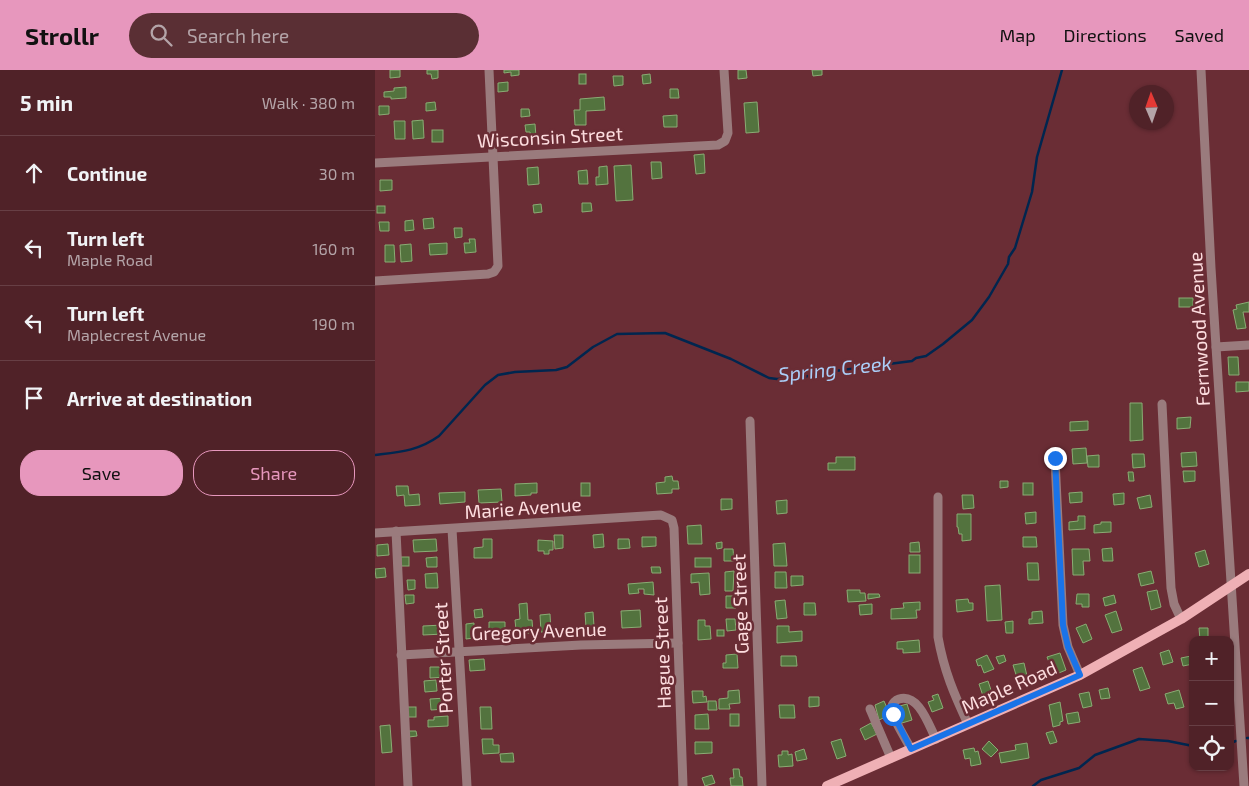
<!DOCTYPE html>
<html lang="en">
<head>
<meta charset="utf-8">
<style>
	:root { --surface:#502228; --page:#5a2f34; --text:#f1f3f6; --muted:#b4a4a8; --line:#673f45; --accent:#e797bd }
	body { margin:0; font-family:"Exo 2",sans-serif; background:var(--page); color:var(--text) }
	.controls { position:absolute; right:15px; bottom:15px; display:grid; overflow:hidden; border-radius:10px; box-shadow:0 1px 4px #0004 }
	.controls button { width:45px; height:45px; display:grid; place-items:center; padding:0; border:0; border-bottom:1px solid var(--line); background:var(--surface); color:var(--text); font:25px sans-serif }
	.compass { position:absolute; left:754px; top:15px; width:45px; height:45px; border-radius:50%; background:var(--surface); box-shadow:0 1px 4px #0004; rotate:358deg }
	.stop { position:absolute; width:15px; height:15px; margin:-11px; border:4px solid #1a73e8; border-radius:50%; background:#fff }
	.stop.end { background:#1a73e8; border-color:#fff; box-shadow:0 1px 5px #0008 }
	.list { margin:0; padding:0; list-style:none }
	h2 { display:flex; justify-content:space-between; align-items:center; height:65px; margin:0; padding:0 20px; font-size:21px }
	h2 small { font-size:16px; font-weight:400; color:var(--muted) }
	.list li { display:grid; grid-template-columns:32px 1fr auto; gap:15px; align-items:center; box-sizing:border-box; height:75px; padding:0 20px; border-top:1px solid var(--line) }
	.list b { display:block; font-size:19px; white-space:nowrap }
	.list p { margin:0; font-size:16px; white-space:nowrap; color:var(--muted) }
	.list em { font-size:16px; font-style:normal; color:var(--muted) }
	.actions { display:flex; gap:10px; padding:15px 20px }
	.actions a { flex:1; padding:11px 0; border:1px solid var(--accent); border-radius:20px; text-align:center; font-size:18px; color:var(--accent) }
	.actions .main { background:var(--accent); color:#111 }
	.icon { flex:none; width:28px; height:28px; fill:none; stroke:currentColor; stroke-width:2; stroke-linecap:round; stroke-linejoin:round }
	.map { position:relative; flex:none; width:874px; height:716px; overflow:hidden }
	header { display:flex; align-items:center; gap:30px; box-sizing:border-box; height:70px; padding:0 25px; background:var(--accent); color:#111 }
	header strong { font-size:24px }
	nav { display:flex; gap:28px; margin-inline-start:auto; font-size:18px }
	.search { width:350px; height:45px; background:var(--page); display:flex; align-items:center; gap:12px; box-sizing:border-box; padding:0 18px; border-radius:28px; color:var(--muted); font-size:19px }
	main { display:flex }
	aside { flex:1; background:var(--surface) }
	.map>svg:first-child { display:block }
</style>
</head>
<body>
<header>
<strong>Strollr</strong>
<div class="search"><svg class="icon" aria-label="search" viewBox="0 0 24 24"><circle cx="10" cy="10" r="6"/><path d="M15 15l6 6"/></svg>Search here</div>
<nav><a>Map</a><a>Directions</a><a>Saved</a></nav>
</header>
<main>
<aside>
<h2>5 min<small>Walk · 380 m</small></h2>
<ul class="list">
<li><svg class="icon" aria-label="ahead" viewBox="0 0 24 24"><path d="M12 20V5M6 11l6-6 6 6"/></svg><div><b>Continue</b></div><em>30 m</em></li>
<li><svg class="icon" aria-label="left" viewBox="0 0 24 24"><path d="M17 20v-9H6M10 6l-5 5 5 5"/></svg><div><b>Turn left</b><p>Maple Road</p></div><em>160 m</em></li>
<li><svg class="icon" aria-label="left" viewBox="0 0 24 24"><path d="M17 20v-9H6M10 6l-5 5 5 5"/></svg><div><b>Turn left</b><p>Maplecrest Avenue</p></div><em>190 m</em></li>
<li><svg class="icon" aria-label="arrive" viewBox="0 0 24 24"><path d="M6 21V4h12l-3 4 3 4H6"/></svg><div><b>Arrive at destination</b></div></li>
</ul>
<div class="actions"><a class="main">Save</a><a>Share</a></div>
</aside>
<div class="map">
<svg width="874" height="716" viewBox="0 0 874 716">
	<rect width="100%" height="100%" fill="#6a2d35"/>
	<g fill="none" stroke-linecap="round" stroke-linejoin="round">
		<g stroke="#00264f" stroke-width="2.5">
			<path d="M0 385C25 382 43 381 64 366L110 315 123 305 140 302 181 300 192 297 218 277 242 264 290 263 356 289 394 308 402 309 424 308 452 302 537 291 541 288 551 286 568 274 597 250 614 227 633 194 634 187 640 178 657 122 662 87 687 0"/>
			<polyline points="872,668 874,668"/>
			<polyline points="855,673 861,671"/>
			<polyline points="658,716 666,710 704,698 720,685 764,669 793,671 818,676"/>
		</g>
	</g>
	<g fill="#53733e" stroke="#8aac74">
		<polygon points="15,0 25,0 25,7 15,8"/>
		<polygon points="52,0 63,0 63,8 57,9 56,4 52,4"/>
		<polygon points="129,0 144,0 144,5 136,6 136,2 129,3"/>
		<polygon points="363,0 371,0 372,8 363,9"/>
		<polygon points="437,0 447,0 447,5 438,6"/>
		<rect x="204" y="4" width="7" height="10"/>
		<polygon points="275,4 276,13 268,14 267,5"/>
		<polygon points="238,6 248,6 248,15 239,16"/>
		<polygon points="133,12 133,21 123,22 123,13"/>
		<polygon points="31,17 31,28 16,29 16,27 9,27 9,22 19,21 19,18"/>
		<polygon points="295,19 303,19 304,28 295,28"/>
		<polygon points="229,27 230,40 211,41 211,55 200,55 199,40 205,40 205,29"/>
		<polygon points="60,32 61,40 51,41 51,33"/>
		<polygon points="382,32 384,62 371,63 369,33"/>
		<polygon points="4,36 14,36 14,44 4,45"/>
		<polygon points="146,39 154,39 155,46 146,47"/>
		<polygon points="302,45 302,57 289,57 288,46"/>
		<polygon points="48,50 49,68 38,69 37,51"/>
		<polygon points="19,51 30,51 30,69 20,69"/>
		<polygon points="160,54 161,67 156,68 155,62 151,62 150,55"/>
		<rect x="57" y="60" width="11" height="12"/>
		<polygon points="329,84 330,103 321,104 319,85"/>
		<polygon points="276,92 286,92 287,108 277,109"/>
		<polygon points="256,95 258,130 241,131 239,96"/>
		<polygon points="232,96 233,114 221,115 221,107 224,107 224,97"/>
		<polygon points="163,97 164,114 153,115 152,98"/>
		<polygon points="212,100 213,114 204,114 203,101"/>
		<polygon points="5,110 17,110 17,120 5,121"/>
		<polygon points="207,133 216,133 217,141 207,142"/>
		<polygon points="166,134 167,142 159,143 158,135"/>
		<rect x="2" y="136" width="8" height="7"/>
		<polygon points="58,148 59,158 49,159 48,149"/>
		<polygon points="38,150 39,160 30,161 30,151"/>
		<polygon points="4,152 14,152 14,161 5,161"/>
		<polygon points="79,158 87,158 87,167 80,168"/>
		<polygon points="94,169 100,169 101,182 90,183 89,173 95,173"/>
		<polygon points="72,173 72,184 55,185 54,174"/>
		<polygon points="36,174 37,191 26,192 25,175"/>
		<polygon points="10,175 19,175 20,192 10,192"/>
		<rect x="804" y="228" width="14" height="9"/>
		<polygon points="874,232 874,242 868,242 871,258 862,259 858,240 862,239 861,235"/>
		<polygon points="853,287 863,287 864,305 854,305"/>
		<polygon points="861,312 874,312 874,321 861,322"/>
		<polygon points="755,333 767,333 768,370 755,371"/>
		<polygon points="816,347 815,358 802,359 802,348"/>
		<polygon points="713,351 713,360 695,361 695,352"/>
		<polygon points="711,378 712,393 698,394 697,379"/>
		<polygon points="821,382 822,396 807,397 806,383"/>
		<polygon points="757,384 769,384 770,397 758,398"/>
		<polygon points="724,385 724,397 713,397 712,386"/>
		<polygon points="461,387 480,387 480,400 453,400 453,393 461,393"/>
		<polygon points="808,401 820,401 820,411 809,412"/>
		<polygon points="753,402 758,402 759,411 754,411"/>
		<polygon points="297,406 298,411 303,411 304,419 297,419 297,423 282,424 281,413 290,412 290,407"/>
		<polygon points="625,411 633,411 633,417 625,418"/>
		<polygon points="162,413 162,423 156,423 156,425 140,426 140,414"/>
		<rect x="206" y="413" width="9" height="13"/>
		<rect x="648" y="413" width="10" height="12"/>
		<polygon points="21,416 33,416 34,425 44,424 45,435 30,436 29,425 22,426"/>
		<polygon points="126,419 127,432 104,433 103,420"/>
		<polygon points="90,422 90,432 65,434 64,423"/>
		<polygon points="707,422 707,432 695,433 694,423"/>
		<polygon points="749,423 749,434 739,435 738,424"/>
		<polygon points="587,425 598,425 599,438 588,439"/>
		<polygon points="775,425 777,437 765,439 762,428"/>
		<polygon points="346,429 357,429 357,439 346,440"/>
		<polygon points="412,430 412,443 402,444 401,431"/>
		<polygon points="661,442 661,453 651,454 650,443"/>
		<polygon points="582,444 596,444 596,470 587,471 587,464 584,464 583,457 582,457"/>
		<polygon points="703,446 710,446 710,459 694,460 694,452 703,451"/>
		<polygon points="726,452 736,452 736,462 719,463 719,455 726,454"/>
		<polygon points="326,455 327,474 313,474 312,456"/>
		<polygon points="228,464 229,477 219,478 218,465"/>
		<polygon points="179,465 188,465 188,478 180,479"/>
		<polygon points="267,467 281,467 281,476 267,477"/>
		<polygon points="648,467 661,467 662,477 648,477"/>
		<polygon points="61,469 62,481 39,482 38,470"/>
		<polygon points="108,469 117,469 117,488 99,488 99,478 108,477"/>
		<polygon points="243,469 254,469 255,478 243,479"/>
		<polygon points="163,470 178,471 178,480 174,480 174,484 169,484 169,481 163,481"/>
		<polygon points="347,472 347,478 342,479 341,473"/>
		<polygon points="544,472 545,482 535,482 535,473"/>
		<polygon points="410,473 412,496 399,496 398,474"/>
		<polygon points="13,474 14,485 2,486 2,475"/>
		<polygon points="737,478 738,491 728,491 727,479"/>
		<polygon points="349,479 358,479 359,491 349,491"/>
		<polygon points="697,479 714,479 715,491 708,491 709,505 698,505"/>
		<polygon points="830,480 834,494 824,497 820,483"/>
		<rect x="534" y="485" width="11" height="18"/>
		<rect x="26" y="487" width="8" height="9"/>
		<polygon points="62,487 62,497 52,497 51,488"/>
		<rect x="320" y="488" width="16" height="9"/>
		<polygon points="652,493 663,493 664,510 653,510"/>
		<polygon points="276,497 285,497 286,503 277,503"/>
		<polygon points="10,498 11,507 1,508 0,499"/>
		<polygon points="359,501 358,521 350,521 350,502"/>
		<polygon points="776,501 779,513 766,516 763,504"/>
		<polygon points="400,502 411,502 412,518 400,518"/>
		<polygon points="62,503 63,518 51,518 50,504"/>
		<polygon points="334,503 335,524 325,525 324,512 316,513 316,504"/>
		<polygon points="416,506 428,506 428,515 416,516"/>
		<polygon points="32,510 40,510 40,519 33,520"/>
		<polygon points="278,512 279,525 269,524 269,519 263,519 264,523 254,524 253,514"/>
		<polygon points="625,515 627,550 612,551 610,516"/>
		<polygon points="472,520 485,520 485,523 490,523 491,531 473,532"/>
		<polygon points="782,520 786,537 776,540 772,522"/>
		<polygon points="493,524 504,524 505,527 493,529"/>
		<polygon points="702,524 714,524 714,537 707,537 707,534 701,534"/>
		<polygon points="30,525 39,525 39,533 31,534"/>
		<polygon points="739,525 741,533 730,536 728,528"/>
		<polygon points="351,526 360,526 361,538 351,538"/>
		<polygon points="593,529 594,533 598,533 598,540 582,542 581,530"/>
		<polygon points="410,530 412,548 402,549 400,531"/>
		<polygon points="545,532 545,540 541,540 542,548 516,549 516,539 529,538 528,533"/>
		<polygon points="152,533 153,550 157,550 158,563 152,563 152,559 141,560 140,550 145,549 144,534"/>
		<polygon points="429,533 440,533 441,545 429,545"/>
		<polygon points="497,534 497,544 485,545 484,535"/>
		<polygon points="107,539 108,547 100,548 99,540"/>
		<polygon points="265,540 266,557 247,558 246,541"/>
		<polygon points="667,541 668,553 654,554 654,549 657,549 657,542"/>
		<polygon points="741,541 747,560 737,563 730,545"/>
		<polygon points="218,542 219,556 211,557 210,543"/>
		<polygon points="175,544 176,562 166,562 165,545"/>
		<polygon points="351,549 360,549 361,560 352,561"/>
		<polygon points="323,550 330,550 330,556 335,556 336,569 323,570"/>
		<polygon points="638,551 638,563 631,563 630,552"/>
		<polygon points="114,552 130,552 130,563 114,564"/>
		<polygon points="99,553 99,568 91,569 91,554"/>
		<polygon points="711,554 717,569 708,573 701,558"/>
		<polygon points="68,555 69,564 48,565 48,556"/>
		<polygon points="402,556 414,556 414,562 427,561 427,571 402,573"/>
		<polygon points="824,558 833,558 833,570 825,570"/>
		<rect x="342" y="560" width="7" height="6"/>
		<polygon points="544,570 545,582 528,583 528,579 522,579 522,572"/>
		<polygon points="794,580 798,592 788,595 785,583"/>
		<polygon points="685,583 691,600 679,605 672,587"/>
		<polygon points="362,584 363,598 348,598 348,593 351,593 351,585"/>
		<polygon points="612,585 619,599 609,603 606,595 603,596 601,590"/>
		<polygon points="629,585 631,591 624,594 621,587"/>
		<polygon points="406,586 421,586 422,596 406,596"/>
		<polygon points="816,586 818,594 808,596 806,588"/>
		<polygon points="109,589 110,600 95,601 94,590"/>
		<polygon points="649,593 652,606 642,608 638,595"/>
		<polygon points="55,597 70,597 71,607 55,608"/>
		<polygon points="767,597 775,618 765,621 758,600"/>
		<polygon points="61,610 62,621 50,622 49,611"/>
		<polygon points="613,611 619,629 610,632 604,614"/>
		<polygon points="733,618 735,628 726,629 724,620"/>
		<polygon points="364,620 365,633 354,634 355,639 344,639 344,629 353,628 353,621"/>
		<polygon points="804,620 809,637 801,639 799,633 793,634 790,624"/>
		<polygon points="317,621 328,621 328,627 331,626 332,632 318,633"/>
		<polygon points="714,622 717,636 708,638 704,624"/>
		<polygon points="563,624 568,638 557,642 553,632 559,630 557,626"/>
		<polygon points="434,627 444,627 444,636 434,637"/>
		<polygon points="71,628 71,639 56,640 55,629"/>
		<polygon points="333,631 341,631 342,640 333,640"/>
		<polygon points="509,631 515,645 504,650 500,635"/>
		<polygon points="685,632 688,651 685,652 685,655 678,657 674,635"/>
		<polygon points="532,634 537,650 527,653 521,637"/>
		<polygon points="404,635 419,635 420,648 405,648"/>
		<rect x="32" y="637" width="9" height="10"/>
		<polygon points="105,637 116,637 117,659 106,659"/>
		<polygon points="703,642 705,652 693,654 691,644"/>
		<polygon points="333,644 334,659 320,659 320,645"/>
		<rect x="355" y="644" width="9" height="12"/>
		<polygon points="73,646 73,656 53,657 53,650 59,650 59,647"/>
		<polygon points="496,653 502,664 490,670 485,659"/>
		<polygon points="15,655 17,682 7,683 5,656"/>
		<polygon points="33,661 41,661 42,666 34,667"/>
		<polygon points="678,661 682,672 675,674 671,663"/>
		<polygon points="107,669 118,669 118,675 124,675 124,683 108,684"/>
		<polygon points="466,669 471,686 462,689 456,672"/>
		<polygon points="614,671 623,680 616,687 607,679"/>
		<polygon points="320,672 337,672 337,683 320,684"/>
		<polygon points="652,673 654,688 626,693 624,683 641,680 640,675"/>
		<polygon points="599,678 600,682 603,681 606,694 596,696 595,688 590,689 588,680"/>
		<polygon points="429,679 432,689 422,691 420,682"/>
		<polygon points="407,681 413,681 413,685 417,684 418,696 404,697 403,685 407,685"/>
		<polygon points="138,683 139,692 126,692 125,684"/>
		<polygon points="358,699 364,699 365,707 367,707 368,716 356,716 355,708 359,708"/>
		<polygon points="337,705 340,713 330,716 327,708"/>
	</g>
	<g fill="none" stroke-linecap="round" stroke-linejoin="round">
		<g stroke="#9a7b7d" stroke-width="9">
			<polyline points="826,0 836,198 869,716"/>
			<polyline points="0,93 343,75 350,71 353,63 349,0"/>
			<polyline points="0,211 113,204 119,202 123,196 114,0"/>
			<polyline points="841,277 874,275"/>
			<polyline points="787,334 796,518 799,534 806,549"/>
			<polyline points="375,351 387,716"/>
			<polyline points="680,389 688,555 693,577 705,605"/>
			<path d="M563 427V567C569 601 579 624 593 654"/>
			<polyline points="77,459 92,716"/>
			<polyline points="21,461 33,716"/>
			<polyline points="0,463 286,445 297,450 299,458 308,716"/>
			<polyline points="26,585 206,575 303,573"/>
			<polyline points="495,639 516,688"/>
			<path d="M536 679C532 671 515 645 517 637 517 633 521 630 524 629 544 623 554 656 561 669"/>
		</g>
		<polyline stroke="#efb0b5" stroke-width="10" points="452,716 705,605 806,549 874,504"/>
	</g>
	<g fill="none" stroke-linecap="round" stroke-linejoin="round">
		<polyline stroke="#1a73e8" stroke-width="6" points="518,644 536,679 705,605 693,577 688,555 680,388"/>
	</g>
	<g text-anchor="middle" stroke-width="5" stroke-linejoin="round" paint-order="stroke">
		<g font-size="19" fill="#fddddf" stroke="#6a2d35">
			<text transform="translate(175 67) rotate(-3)" y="7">Wisconsin Street</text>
			<text transform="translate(824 259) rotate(-93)" y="7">Fernwood Avenue</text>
			<text transform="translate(148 438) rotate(-4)" y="7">Marie Avenue</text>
			<text transform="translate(365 534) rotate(-92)" y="7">Gage Street</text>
			<text transform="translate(164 561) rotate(-2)" y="7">Gregory Avenue</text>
			<text transform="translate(287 583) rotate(-92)" y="7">Hague Street</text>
			<text transform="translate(68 588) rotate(-93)" y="7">Porter Street</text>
			<text transform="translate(634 617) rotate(-24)" y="7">Maple Road</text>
		</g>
		<g font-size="20" font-style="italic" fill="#abcef8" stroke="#6a2d35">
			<text transform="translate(460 299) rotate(-6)" y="7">Spring Creek</text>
		</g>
	</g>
</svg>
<div class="controls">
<button>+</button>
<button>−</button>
<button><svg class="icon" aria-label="locate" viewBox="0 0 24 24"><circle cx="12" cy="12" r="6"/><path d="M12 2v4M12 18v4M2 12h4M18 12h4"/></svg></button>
</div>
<svg class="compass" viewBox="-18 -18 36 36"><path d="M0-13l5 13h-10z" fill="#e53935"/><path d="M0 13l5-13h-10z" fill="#b4a4a8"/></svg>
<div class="stop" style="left:518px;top:644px"></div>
<div class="stop end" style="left:680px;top:388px"></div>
</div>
</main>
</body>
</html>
